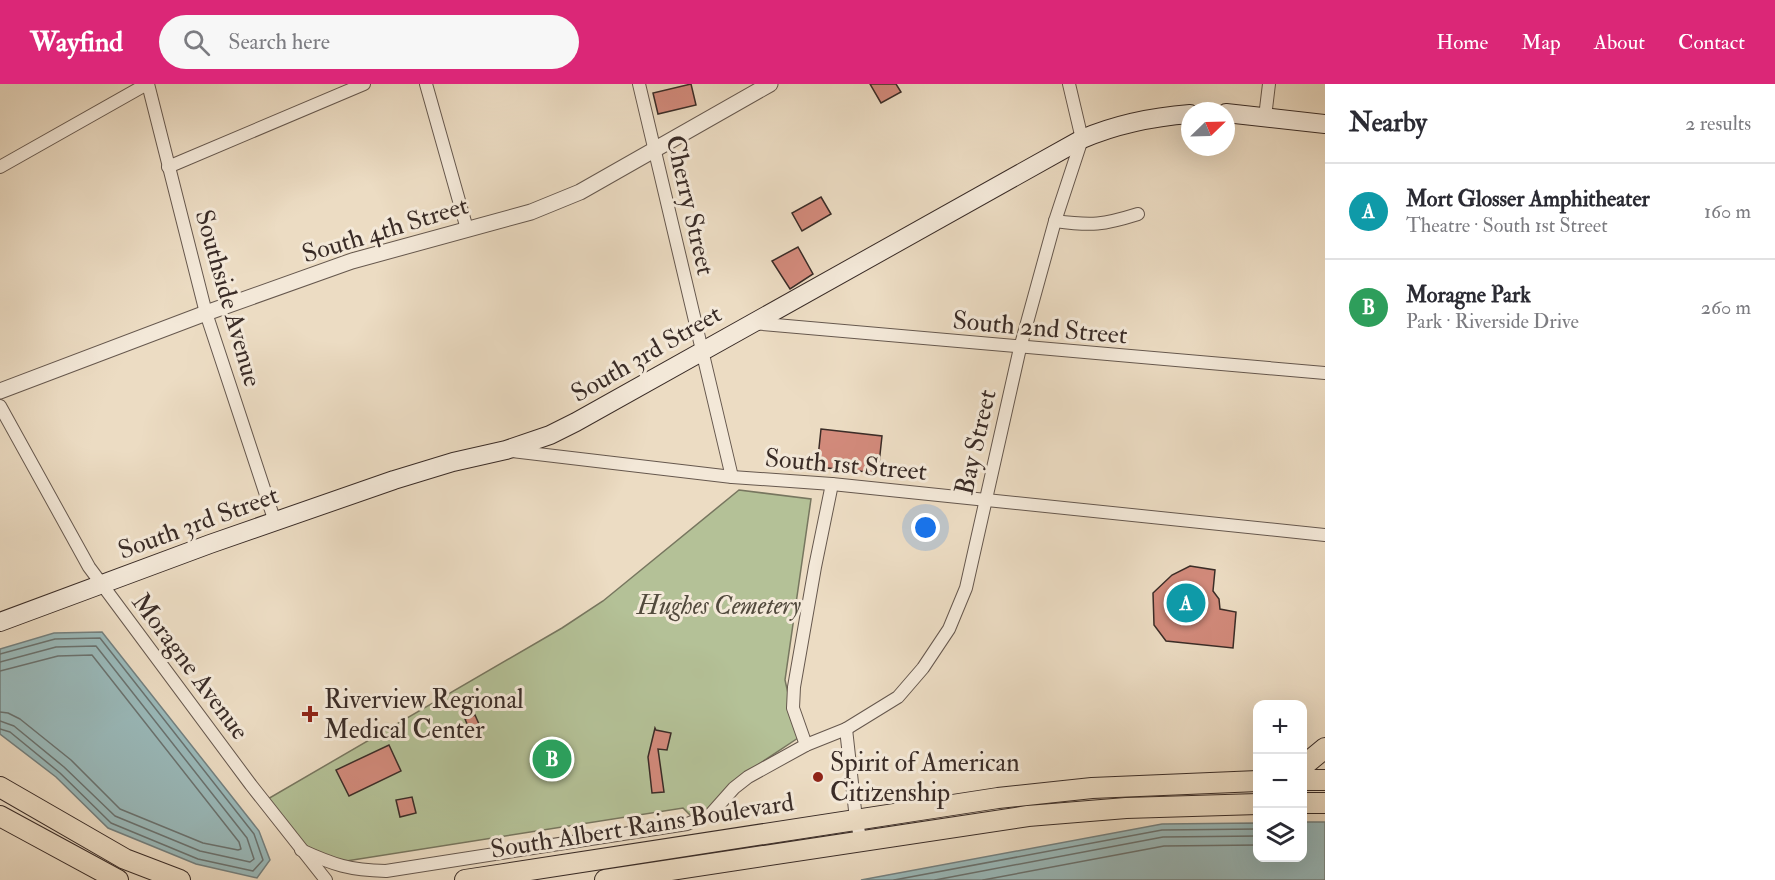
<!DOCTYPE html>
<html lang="en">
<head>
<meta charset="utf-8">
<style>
	:root { --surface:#fff; --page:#f7f7f7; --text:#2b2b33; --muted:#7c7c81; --line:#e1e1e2; --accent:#db2777 }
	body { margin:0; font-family:"IM FELL Double Pica",serif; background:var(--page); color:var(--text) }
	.controls { position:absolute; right:18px; bottom:18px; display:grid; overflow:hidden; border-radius:12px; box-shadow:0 6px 24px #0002 }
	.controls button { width:54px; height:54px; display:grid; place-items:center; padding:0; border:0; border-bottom:2px solid var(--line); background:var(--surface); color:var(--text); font:30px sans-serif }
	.compass { position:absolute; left:1181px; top:18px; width:54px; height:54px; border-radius:50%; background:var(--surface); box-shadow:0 6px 24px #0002; rotate:67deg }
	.you { position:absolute; left:926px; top:444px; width:21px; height:21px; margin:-15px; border:4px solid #fff; border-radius:50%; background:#1a73e8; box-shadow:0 0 0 9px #1a73e833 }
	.badge { display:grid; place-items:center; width:39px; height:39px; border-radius:50%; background:var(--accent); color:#fff; font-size:20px; font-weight:700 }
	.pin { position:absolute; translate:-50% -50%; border:3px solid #fff; box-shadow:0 2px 6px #0006 }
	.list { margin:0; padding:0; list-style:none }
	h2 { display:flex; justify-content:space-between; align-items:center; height:78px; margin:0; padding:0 24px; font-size:26px }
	h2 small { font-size:20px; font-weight:400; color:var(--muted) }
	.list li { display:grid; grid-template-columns:39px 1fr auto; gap:18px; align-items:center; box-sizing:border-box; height:96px; padding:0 24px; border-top:2px solid var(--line) }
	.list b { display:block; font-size:22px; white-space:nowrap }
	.list p { margin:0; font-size:20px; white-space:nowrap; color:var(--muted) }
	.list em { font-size:20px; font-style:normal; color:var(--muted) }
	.icon { flex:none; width:33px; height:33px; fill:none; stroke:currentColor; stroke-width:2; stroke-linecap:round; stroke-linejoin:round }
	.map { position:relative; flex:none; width:1325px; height:796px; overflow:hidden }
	header { display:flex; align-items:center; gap:36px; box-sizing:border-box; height:84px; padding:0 30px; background:var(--accent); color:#fff }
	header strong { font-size:28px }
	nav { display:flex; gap:33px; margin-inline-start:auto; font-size:21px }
	.search { width:420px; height:54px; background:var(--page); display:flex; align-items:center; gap:15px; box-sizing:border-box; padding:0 21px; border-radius:33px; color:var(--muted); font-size:22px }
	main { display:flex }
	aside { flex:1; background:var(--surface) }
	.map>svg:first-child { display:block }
</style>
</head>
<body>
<header>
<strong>Wayfind</strong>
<div class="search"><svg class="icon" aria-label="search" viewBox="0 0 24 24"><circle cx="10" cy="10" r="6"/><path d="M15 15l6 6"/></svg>Search here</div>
<nav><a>Home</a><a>Map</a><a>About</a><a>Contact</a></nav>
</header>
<main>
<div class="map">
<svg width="1325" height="796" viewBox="0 0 1325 796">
	<rect width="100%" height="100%" fill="#ecdcc3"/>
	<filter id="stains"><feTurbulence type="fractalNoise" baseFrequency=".00333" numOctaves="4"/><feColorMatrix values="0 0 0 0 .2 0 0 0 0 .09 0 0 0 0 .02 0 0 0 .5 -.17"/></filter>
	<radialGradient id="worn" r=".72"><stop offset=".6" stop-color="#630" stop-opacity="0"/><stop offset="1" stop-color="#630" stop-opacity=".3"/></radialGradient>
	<polygon fill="#b4c197" stroke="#77765f" stroke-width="1.5" points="739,406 811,415 785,596 798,654 735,696 710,725 696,732 690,731 683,724 340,778 298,758 266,716 562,544 603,517"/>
	<g fill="#9ababb" stroke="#748180" stroke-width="1.5">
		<polygon points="102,548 259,747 270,776 257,794 196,780 108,744 56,693 0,650 0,565 54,549"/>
		<polygon points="1303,738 1325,738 1325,796 861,796 1162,740 1257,739 1258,774 1302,774"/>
	</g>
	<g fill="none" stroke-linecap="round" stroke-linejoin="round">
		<g stroke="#6a7371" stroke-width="1.5">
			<polyline points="0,570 55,555 100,554 254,750 263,776 253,787 198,775 111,739 60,689 10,648 0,645"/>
			<polyline points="0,578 56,563 96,562 247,754 254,775 250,778 200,767 115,732 64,683 14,642 0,637"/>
			<polyline points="0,587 58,572 92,571 239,758 241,765 238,766 203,759 120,725 71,676 20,635 8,629 0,628"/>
			<polyline points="894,796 1162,746 1258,745"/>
			<polyline points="935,796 1163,753 1258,752"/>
			<polyline points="983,796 1164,762 1258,761"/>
		</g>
	</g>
	<g fill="#d28a7b" stroke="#3a2c27" stroke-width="1.5">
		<polygon points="691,0 696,21 658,30 653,9"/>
		<polygon points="870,0 896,0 901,8 881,19"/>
		<polygon points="821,113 831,130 802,147 792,129"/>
		<polygon points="798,163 813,190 790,205 772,177"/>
		<polygon points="821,345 882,352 878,389 817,383"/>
		<polygon points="1190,482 1215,486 1213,507 1219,515 1220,525 1236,528 1233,564 1166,557 1154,541 1153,509 1172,491"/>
		<polygon points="475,631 482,647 472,652 465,635"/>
		<polygon points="655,644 656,646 671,649 667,666 658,665 664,708 652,709 648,673"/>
		<polygon points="389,661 401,687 349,712 336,686"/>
		<polygon points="412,713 416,729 400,733 396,716"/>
	</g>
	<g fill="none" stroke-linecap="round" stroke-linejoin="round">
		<g stroke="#66584e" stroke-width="14">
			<g id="minor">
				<polyline points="148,0 206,229 275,438"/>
				<polyline points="426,0 467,145"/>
				<polyline points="639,0 732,393"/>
				<polyline points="1265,33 1269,0"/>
				<polyline points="0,83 147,0"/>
				<polyline points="168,83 364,0"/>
				<path d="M1055 137C1092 142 1103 141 1138 130"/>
				<polyline points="752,239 1325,289"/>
				<polyline points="0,322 89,483 251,701 326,796"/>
				<polyline points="512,367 732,393 832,400 1325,451"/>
				<polyline points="846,645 856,735 861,757"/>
				<polyline points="806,661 793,624 794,603 815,483 832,400"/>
				<path d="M301 766C334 781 349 786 386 787L687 740 710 731 734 704 748 693 806 661 846 645 898 613 923 584 949 545 966 504 1020 264 1055 137 1082 55 1069 0"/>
			</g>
		</g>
		<g stroke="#66584e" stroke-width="17">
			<polyline id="tertiary" points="0,307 206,229 352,177 531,128 580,108 770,0"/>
		</g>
		<g stroke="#3a2c27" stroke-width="20">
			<g id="secondary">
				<polyline points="1226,29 1325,40"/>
				<path d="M0 538 210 460 394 396 453 378 506 366 550 351 576 338 1082 55C1117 40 1151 33 1190 30"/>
			</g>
		</g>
		<g stroke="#3a2c27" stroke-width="22">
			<g id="primary">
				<polyline points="1302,683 1325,664"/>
				<polyline points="1302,696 1325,696"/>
				<polyline points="0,703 125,775 180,796"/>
				<polyline points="1302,719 1325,719"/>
				<polyline points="0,732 118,796"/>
				<polyline points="465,796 998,714 1092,704 1258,697"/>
				<polyline points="605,796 1028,732 1126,724 1258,720"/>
			</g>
		</g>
		<use href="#minor" stroke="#f3e8d8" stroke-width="12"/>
		<use href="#tertiary" stroke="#f3e8d8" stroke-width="15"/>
		<use href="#secondary" stroke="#f3e8d8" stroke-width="18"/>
		<use href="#primary" stroke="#ecdcc3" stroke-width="20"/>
	</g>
	<g fill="#8f2418" stroke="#f3e8d8" stroke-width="2">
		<path d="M307 621h6v6h6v6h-6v6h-6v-6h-6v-6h6z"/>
		<circle cx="818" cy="693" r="6"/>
	</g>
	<g text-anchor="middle" stroke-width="6" stroke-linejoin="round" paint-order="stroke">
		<g font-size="26" fill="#3a2c27" stroke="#f3e8d8">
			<text transform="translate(691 121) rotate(77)" y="9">Cherry Street</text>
			<text transform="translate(385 145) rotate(-17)" y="9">South 4th Street</text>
			<text transform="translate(229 214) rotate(74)" y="9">Southside Avenue</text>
			<text transform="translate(1040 243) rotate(5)" y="9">South 2nd Street</text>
			<text transform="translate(646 269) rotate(-30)" y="9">South 3rd Street</text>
			<text transform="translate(975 358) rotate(-77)" y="9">Bay Street</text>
			<text transform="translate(846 380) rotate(5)" y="9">South 1st Street</text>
			<text transform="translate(198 438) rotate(-20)" y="9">South 3rd Street</text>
			<text transform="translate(191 582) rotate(53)" y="9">Moragne Avenue</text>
			<text transform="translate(642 741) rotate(-9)" y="9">South Albert Rains Boulevard</text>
		</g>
		<g font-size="26" font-style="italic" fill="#524a3d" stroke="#f3e8d8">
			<text x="719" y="530">Hughes Cemetery</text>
		</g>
		<g font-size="26" fill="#3a2c27" stroke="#f3e8d8" text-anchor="start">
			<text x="324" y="624">Riverview Regional<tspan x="324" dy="30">Medical Center</tspan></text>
			<text x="830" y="687">Spirit of American<tspan x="830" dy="30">Citizenship</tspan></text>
		</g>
	</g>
	<rect width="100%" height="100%" filter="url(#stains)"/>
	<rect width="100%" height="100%" fill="url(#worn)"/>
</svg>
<div class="controls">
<button>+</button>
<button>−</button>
<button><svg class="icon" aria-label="layers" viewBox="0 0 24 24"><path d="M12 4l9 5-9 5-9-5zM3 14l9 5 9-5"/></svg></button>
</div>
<svg class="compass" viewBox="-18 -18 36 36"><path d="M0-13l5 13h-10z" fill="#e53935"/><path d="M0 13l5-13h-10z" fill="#7c7c81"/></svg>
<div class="you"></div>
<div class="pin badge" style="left:1186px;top:519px;background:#0f9aa8">A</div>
<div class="pin badge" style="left:552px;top:675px;background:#2e9e5b">B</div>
</div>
<aside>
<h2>Nearby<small>2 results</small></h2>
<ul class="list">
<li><span class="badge" style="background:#0f9aa8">A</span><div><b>Mort Glosser Amphitheater</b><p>Theatre · South 1st Street</p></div><em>160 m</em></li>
<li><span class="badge" style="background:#2e9e5b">B</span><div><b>Moragne Park</b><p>Park · Riverside Drive</p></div><em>260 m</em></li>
</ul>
</aside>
</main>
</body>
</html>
